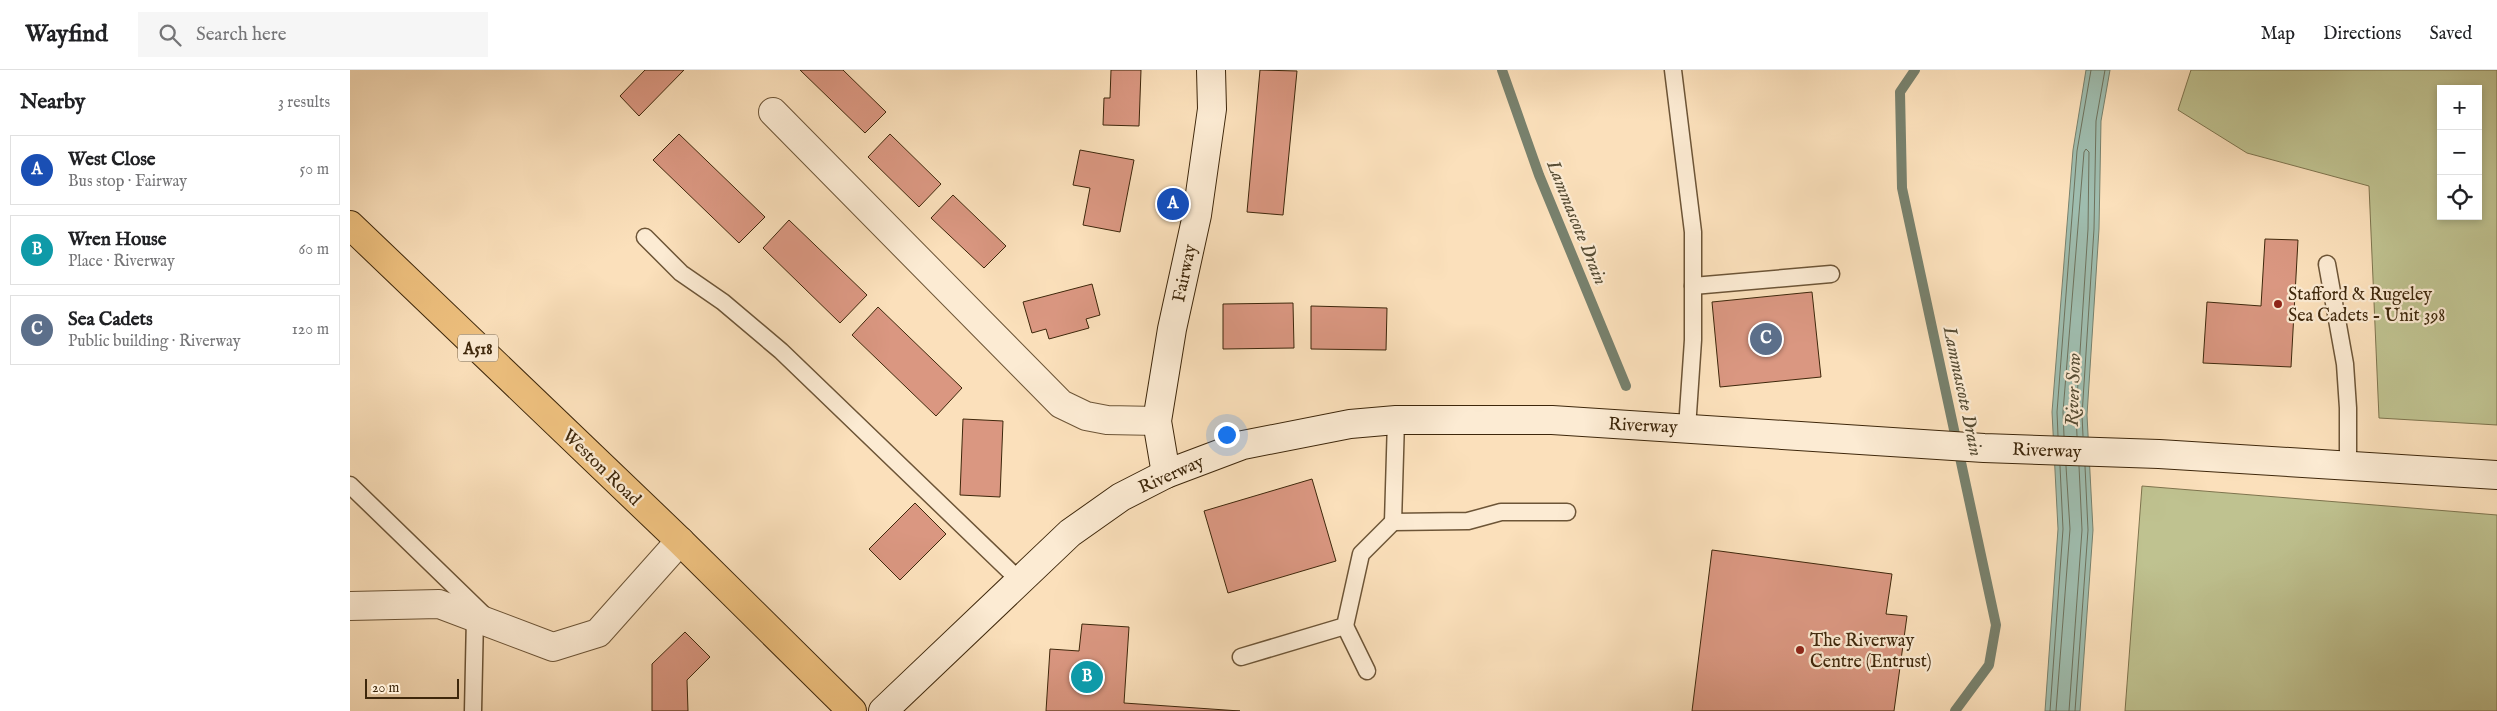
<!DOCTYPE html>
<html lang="en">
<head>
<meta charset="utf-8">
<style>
	:root { --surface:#fff; --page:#f6f6f6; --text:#202124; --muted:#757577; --line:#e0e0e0; --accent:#111827 }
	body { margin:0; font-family:"IM FELL English",serif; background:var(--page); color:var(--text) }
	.controls { position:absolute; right:15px; top:15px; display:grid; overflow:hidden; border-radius:0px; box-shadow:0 2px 8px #0003 }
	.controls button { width:45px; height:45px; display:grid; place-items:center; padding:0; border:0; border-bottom:1px solid var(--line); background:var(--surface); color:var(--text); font:25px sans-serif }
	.scale { position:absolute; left:15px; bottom:12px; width:94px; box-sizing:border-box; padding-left:5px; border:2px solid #3e270b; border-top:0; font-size:14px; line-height:18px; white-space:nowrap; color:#3e270b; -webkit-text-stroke:4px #fcebd3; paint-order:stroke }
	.you { position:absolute; left:876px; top:364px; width:18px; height:18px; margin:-12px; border:4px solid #fff; border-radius:50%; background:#1a73e8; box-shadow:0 0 0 8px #1a73e833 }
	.badge { display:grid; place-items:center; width:32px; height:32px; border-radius:50%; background:var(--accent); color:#fff; font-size:16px; font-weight:700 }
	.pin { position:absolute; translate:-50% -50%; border:2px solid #fff; box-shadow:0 1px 5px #0006 }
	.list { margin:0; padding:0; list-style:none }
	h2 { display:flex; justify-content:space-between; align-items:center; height:65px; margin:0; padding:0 20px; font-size:21px }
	h2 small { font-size:16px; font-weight:400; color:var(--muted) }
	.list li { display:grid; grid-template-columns:32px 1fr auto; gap:15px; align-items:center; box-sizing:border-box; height:70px; margin:0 10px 10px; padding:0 10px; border:1px solid var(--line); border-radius:0px }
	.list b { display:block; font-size:19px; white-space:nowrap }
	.list p { margin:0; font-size:16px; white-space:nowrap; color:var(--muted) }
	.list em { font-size:16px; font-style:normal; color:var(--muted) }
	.icon { flex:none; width:28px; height:28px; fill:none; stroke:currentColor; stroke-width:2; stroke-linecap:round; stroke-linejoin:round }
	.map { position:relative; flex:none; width:2147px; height:641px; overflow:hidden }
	header { display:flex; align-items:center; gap:30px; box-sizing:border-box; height:70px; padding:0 25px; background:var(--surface); border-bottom:1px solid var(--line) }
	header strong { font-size:24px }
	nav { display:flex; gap:28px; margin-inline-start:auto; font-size:18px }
	.search { width:350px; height:45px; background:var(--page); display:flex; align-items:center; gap:12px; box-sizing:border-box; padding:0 18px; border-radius:0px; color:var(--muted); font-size:19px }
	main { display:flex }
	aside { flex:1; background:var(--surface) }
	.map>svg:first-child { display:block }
</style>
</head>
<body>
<header>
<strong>Wayfind</strong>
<div class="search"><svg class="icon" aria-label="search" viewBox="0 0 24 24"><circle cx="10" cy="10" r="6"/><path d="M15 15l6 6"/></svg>Search here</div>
<nav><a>Map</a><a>Directions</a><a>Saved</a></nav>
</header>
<main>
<aside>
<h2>Nearby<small>3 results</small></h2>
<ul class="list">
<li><span class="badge" style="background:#1a4fb4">A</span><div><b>West Close</b><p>Bus stop · Fairway</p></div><em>50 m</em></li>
<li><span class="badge" style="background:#0f9aa8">B</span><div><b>Wren House</b><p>Place · Riverway</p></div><em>60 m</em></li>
<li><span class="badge" style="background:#5c6f8a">C</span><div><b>Sea Cadets</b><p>Public building · Riverway</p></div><em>120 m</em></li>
</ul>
</aside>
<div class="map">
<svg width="2147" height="641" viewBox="0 0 2147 641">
	<rect width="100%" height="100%" fill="#fbe0bb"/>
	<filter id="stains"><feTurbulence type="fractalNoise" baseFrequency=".004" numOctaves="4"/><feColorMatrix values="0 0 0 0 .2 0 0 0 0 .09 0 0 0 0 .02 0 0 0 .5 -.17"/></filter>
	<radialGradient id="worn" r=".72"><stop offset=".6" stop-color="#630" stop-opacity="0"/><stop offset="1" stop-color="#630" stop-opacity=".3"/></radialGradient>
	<g fill="#bfc290" stroke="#7e744e" fill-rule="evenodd">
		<path d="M1841 0H2147V355L2029 348 2019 116 1897 83 1828 40ZM2091 19H2128V146H2091Z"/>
		<polygon points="1792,416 2147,445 2147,641 1775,641"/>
	</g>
	<polygon fill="#9fbdaf" stroke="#78816d" points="1736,0 1760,0 1751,51 1749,159 1737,345 1743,460 1730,641 1695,641 1708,459 1702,342 1723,80"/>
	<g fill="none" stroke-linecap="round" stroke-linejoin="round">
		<g stroke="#6e725d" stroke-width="1">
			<polyline points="1708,366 1707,342 1727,81 1741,0"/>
			<polyline points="1714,366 1713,342 1734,82 1736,79 1739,82 1738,159 1726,344 1727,366"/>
			<polyline points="1733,366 1732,345 1744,159 1746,51 1755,0"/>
			<polyline points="1700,641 1713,459 1710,396"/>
			<polyline points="1706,641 1720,459 1716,396"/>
			<polyline points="1719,641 1732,460 1729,396"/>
			<polyline points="1725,641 1738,460 1735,396"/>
		</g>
		<g stroke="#78816d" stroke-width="10">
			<polyline points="1152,0 1189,105 1276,316"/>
			<polyline points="1565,0 1550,22 1552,118 1646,555 1639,595 1605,641"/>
		</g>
	</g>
	<g fill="#da9781" stroke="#3e270b">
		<polygon points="295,0 334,0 289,46 270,26"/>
		<polygon points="450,0 493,0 536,42 515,63"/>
		<polygon points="761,0 791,0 789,56 753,55 754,28 760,28"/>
		<polygon points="910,0 947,1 933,145 897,142"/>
		<polygon points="329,64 415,147 389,173 303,90"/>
		<polygon points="540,64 591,114 569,137 518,87"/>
		<polygon points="730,80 784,90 770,162 733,155 740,118 723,115"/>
		<polygon points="603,125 656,176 634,198 581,148"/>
		<polygon points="439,150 517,225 490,253 413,178"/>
		<polygon points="1915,169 1948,170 1941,297 1853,293 1857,232 1911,236"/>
		<polygon points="742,214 750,245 736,249 739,258 699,269 696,259 682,263 673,232"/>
		<polygon points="1462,222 1471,307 1370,317 1362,232"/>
		<polygon points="943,233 944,278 873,279 873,234"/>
		<polygon points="961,236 1037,238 1036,280 961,279"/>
		<polygon points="528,237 612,318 586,346 502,265"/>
		<polygon points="613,349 653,351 650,427 610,425"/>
		<polygon points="962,409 986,491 878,523 854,441"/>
		<polygon points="565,433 596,464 550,510 519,479"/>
		<polygon points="1362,480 1542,504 1536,544 1557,546 1544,641 1342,641"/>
		<polygon points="732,554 779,557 774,633 890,641 696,641 700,579 729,581"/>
		<polygon points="335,562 360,587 337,610 338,641 302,641 302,594"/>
	</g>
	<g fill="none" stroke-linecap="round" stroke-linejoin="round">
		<g stroke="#6d5537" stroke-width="19">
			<g id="lane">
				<polyline points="1323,0 1343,162 1343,270 1337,358"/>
				<polyline points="295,167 331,203 373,232 431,281 669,510"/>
				<polyline points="1977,194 1995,294 1998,338 1998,396"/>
				<polyline points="1343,216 1481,204"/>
				<polyline points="1046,350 1043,452 1118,451 1151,442 1217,442"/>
				<polyline points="0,415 134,545"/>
				<polyline points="995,556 1017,601"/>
				<polyline points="891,587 995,556 1011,484 1043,452"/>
				<polyline points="123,641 125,547"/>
			</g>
		</g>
		<g stroke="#6d5537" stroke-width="30">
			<g id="street">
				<polyline points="423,42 711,334 736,346 757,350 807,351"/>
				<polyline points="0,536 89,534 203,577 248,563 330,471"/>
			</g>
		</g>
		<g stroke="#3e270b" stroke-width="30">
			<g id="secondary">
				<polyline points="816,404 807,351 822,259 847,145 862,39 861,0"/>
				<polyline points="533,641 720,463 771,427 816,404 893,375 1000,354 1046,350 1202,350 1634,378 1809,384 2147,405"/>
			</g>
		</g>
		<g stroke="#3e270b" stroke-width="30">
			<polyline id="highway" points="0,155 330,471 502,641"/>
		</g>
		<use href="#lane" stroke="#fcebd3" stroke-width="16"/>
		<use href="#street" stroke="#fcebd3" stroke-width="28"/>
		<use href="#secondary" stroke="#fcebd3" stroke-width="28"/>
		<use href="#highway" stroke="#eec07e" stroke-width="28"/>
	</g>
	<g fill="#8f2418" stroke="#fcebd3" stroke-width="2">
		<circle cx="1928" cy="234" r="5"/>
		<circle cx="1450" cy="580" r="5"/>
	</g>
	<g text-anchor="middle" stroke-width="4.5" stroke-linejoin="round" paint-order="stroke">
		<rect fill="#fcebd3" stroke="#776247" stroke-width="1" x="108" y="264.5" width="40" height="27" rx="4"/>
		<g font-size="16" font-weight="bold" fill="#3e270b">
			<text x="128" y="284">A518</text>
		</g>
		<g font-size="18" fill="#3e270b" stroke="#fcebd3">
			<text transform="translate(834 203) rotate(-78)" y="6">Fairway</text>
			<text transform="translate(1293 355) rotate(3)" y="6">Riverway</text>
			<text transform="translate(1697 380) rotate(2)" y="6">Riverway</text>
			<text transform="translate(252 397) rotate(44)" y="6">Weston Road</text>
			<text transform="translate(821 404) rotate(-24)" y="6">Riverway</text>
		</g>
		<g font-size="18" fill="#3e270b" stroke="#fcebd3" text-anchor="start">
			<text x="1938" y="230">Stafford &amp; Rugeley<tspan x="1938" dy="21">Sea Cadets - Unit 398</tspan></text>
			<text x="1460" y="576">The Riverway<tspan x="1460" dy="21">Centre (Entrust)</tspan></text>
		</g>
		<g font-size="19" font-style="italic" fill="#564c34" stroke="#fcebd3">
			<text transform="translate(1228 152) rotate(68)" y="7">Lammascote Drain</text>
			<text transform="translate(1722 320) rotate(-88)" y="7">River Sow</text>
			<text transform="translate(1614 321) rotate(78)" y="7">Lammascote Drain</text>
		</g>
	</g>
	<rect width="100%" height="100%" filter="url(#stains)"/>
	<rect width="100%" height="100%" fill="url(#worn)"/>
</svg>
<div class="controls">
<button>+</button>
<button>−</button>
<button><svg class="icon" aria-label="locate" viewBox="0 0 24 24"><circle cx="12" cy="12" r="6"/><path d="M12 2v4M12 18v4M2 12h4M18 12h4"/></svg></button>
</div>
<div class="scale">20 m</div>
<div class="you"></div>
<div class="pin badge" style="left:823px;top:134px;background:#1a4fb4">A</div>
<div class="pin badge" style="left:737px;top:607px;background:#0f9aa8">B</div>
<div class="pin badge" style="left:1416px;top:269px;background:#5c6f8a">C</div>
</div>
</main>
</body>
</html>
